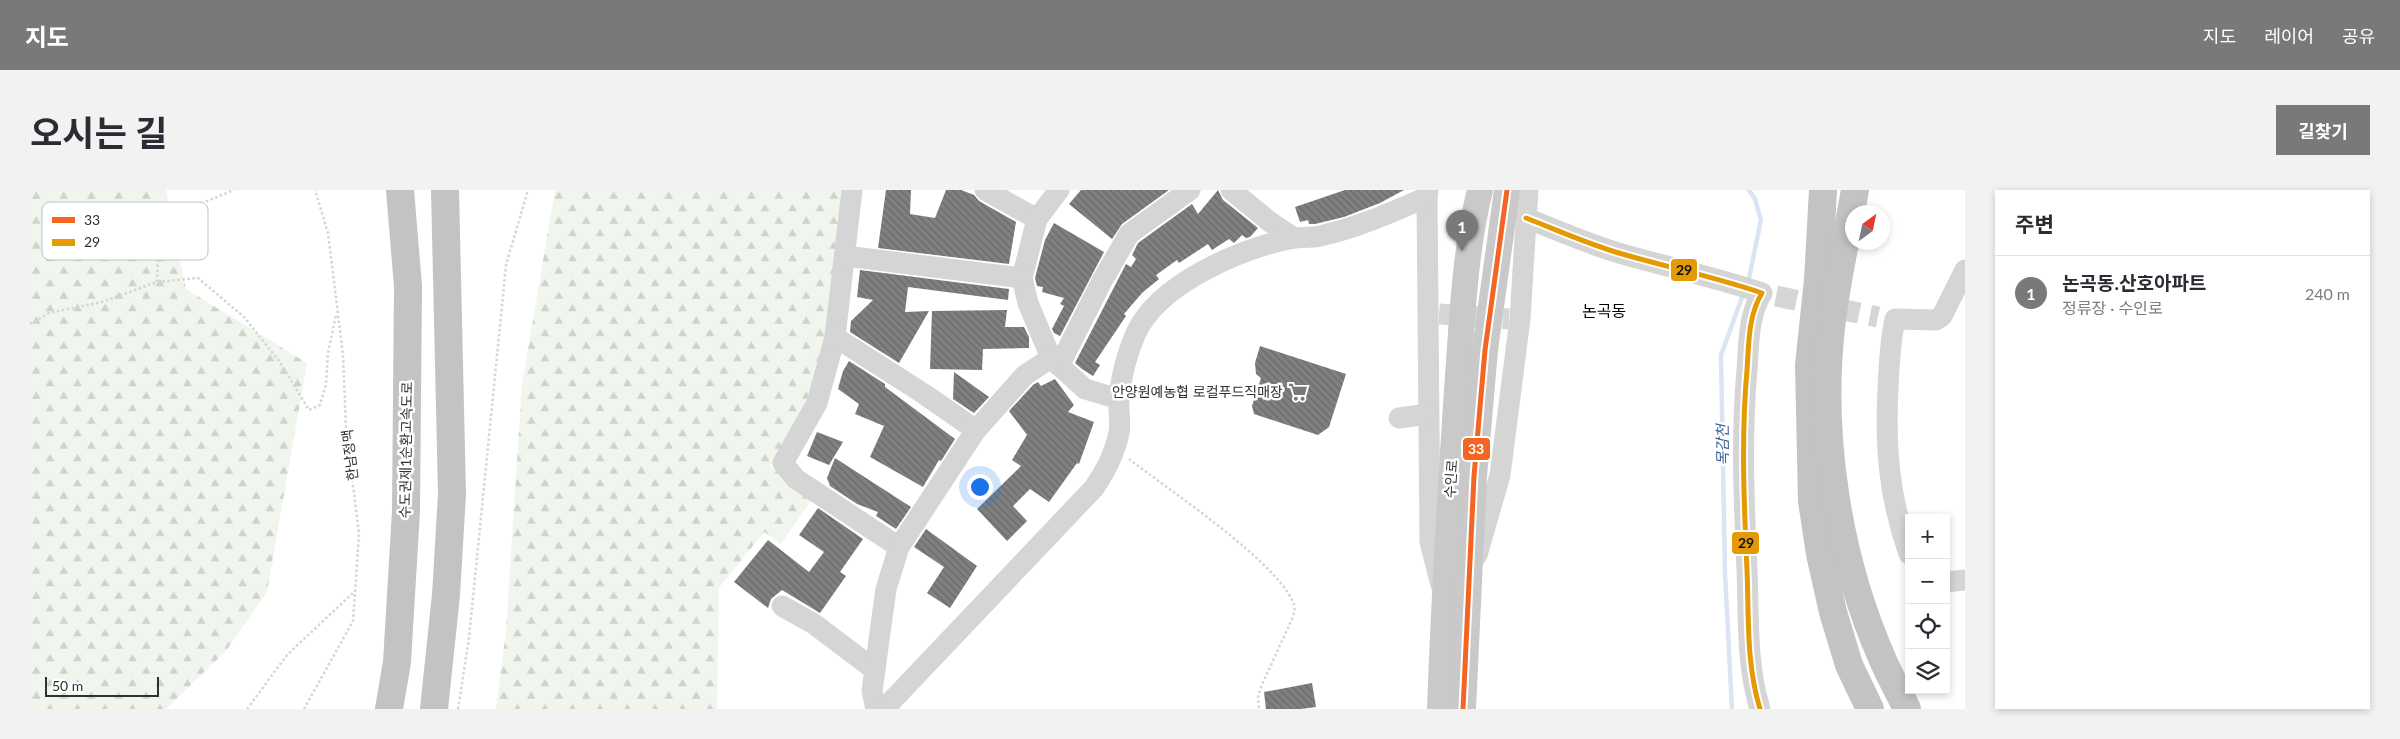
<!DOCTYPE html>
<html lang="ko">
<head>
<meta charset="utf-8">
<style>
	:root { --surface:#fff; --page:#f2f2f3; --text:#2b2b33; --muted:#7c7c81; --line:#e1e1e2; --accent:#797979 }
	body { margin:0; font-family:Lato,"Noto Sans KR",sans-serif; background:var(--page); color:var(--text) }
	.controls { position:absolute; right:15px; bottom:15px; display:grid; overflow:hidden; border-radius:0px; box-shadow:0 2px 8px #0003 }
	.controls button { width:45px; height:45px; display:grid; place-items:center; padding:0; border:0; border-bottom:1px solid var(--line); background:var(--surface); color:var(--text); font:25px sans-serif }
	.compass { position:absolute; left:1815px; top:15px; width:45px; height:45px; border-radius:50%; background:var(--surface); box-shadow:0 2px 8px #0003; rotate:33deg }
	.scale { position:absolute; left:15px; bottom:12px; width:114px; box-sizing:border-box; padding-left:5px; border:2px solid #313131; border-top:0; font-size:14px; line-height:18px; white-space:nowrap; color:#313131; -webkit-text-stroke:4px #fff; paint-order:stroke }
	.you { position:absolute; left:949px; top:296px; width:18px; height:18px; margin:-12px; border:4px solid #fff; border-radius:50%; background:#1a73e8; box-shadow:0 0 0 8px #1a73e833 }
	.badge { display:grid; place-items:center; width:32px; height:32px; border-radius:50%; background:var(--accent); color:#fff; font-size:16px; font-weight:700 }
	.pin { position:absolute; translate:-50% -41px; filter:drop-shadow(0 1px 2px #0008) }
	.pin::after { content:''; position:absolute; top:26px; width:18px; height:15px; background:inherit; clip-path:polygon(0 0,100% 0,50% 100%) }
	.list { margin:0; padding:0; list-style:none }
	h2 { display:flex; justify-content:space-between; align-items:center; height:65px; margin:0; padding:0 20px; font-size:21px }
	h2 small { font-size:16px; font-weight:400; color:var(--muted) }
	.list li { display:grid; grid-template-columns:32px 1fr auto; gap:15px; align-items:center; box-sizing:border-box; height:75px; padding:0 20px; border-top:1px solid var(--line) }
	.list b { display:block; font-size:19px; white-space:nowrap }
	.list p { margin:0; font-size:16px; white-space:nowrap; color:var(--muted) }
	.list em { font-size:16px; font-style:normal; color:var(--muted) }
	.icon { flex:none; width:28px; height:28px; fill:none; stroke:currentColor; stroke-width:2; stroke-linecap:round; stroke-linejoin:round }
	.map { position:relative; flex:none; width:1935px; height:519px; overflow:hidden; border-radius:0px }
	header { display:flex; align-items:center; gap:30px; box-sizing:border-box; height:70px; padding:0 25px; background:var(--accent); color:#fff }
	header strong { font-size:24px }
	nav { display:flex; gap:28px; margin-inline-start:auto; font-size:18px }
	.intro { display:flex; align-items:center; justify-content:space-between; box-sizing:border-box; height:120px; padding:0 30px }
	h1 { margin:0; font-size:35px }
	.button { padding:12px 22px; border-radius:0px; background:var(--accent); color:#fff; font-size:18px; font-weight:700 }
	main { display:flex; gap:30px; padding:0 30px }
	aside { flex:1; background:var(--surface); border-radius:0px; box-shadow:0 2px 8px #0003 }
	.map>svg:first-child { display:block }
</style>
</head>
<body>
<header>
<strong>지도</strong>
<nav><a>지도</a><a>레이어</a><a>공유</a></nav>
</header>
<div class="intro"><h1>오시는 길</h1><a class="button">길찾기</a></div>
<main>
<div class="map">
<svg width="1935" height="519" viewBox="0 0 1935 519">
	<defs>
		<pattern id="forest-firs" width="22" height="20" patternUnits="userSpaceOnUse" patternTransform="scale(1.25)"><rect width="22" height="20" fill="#f0f6ed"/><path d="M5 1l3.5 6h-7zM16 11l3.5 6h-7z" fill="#ced3cc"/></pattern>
		<pattern id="building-back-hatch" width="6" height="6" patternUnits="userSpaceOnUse" patternTransform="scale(1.25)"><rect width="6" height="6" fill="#808080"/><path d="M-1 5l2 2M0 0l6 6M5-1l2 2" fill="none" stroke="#696969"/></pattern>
	</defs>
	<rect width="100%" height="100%" fill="#fff"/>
	<g fill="url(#forest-firs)">
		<polygon points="0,0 136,0 156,99 277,173 237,402 196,461 136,519 0,519"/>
		<polygon points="525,0 814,0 795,153 782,206 740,276 782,309 751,354 734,342 689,398 687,519 466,519 476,441 492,194"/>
	</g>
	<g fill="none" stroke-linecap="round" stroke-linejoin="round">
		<g stroke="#dbe4f4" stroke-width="4.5">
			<polyline points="1718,93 1731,30 1725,9 1719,0"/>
			<polyline points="1702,519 1695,383 1691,165 1714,102"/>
		</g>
	</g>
	<g fill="url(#building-back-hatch)">
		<polygon points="856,0 881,0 880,24 905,28 916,0 931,0 944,5 949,11 986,32 979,74 848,58"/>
		<polygon points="1051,0 1139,0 1092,34 1082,49 1039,14"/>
		<polygon points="1188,0 1193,10 1228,38 1220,47 1216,48 1212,45 1204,53 1199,49 1182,60 1178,54 1149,73 1147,70 1126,85 1129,89 1112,103 1094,124 1096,126 1065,172 1070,175 1063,186 1052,179 1045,173 1096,74 1101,77 1106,69 1102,65 1108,53 1162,14 1168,24"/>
		<polygon points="1315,0 1374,0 1350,13 1314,27 1285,34 1279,34 1278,30 1270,32 1265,17"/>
		<polygon points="1024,33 1074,62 1030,146 1024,143 1022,139 1034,116 1030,114 1034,108 1012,102 1013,97 1007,96 1005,88 1015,50"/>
		<polygon points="830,80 979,99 978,110 878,97 875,122 899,121 869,173 820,142 821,131 843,110 827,107"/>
		<polygon points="977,120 975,137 994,137 999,147 999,158 953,159 952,180 900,179 902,121"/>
		<polygon points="1230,156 1316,184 1299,237 1288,245 1224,224 1222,216 1231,188 1226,184 1225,173"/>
		<polygon points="819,171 855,194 855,197 925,249 911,271 909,270 893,297 840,267 854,236 825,224 829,214 808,199 813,181"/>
		<polygon points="924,182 959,207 944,223 923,209"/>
		<polygon points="1025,189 1044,215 1038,222 1064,232 1049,274 1047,273 1019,312 1000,299 983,316 997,331 977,351 947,319 991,276 982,270 997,245 979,221 1003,195 1008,192 1011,196"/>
		<polygon points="787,242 813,252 799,275 777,266"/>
		<polygon points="805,268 881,317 866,339 846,326 848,322 827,314 800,296 797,288"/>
		<polygon points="788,318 833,349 810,382 816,386 790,423 752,400 741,409 738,418 704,392 738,350 779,382 794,362 769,345"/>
		<polygon points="896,339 947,376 920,418 897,403 914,377 884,357"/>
		<polygon points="1282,493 1286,517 1271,519 1236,519 1234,502"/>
	</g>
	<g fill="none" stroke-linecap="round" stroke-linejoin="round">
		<g stroke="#d6d6d6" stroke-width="21" stroke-dasharray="21 11" stroke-linecap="butt">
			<polyline points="1746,106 1848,127"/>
			<polyline points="1409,124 1479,129"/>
		</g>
		<g stroke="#d5d5d5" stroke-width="2.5" stroke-dasharray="2.5 2.5" stroke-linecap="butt">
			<polyline points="127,92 128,68 155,24 170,14 204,0"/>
			<polyline points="0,134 19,123 72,112 127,92 168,88 214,127 249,171 279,220 290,215 296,194 298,163 306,125"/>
			<path d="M1099 269C1136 298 1251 374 1264 415 1265 420 1264 424 1262 429L1231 497 1228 507 1229 519"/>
			<polyline points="217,519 257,465 325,401"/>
			<polyline points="274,519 323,431 329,344 316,238 313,165 298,43 285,0"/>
			<polyline points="428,519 439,448 476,75 498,0"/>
		</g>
		<g stroke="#d5d5d5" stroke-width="21">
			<polyline points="822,0 805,147 787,213 753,273 766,289 869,357"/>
			<polyline points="955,0 1007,29"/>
			<polyline points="1029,0 1007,29 992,88 998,113 1021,168 1055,199 1089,209"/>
			<polyline points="1201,0 1240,32 1264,48"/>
			<polyline points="1397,7 1400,352 1411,395"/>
			<path d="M1496 28C1527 40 1558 54 1589 63 1637 77 1685 87 1732 103 1718 126 1719 153 1717 180 1711 247 1714 313 1717 380 1719 427 1716 473 1730 519"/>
			<polyline points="815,66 992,88"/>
			<polyline points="805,147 894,204 946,240"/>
			<polyline points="1029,176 1072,91 1099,44 1160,0"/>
			<polyline points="1369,228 1398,224"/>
			<path d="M1879 364C1859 307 1855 258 1858 198 1859 175 1860 152 1865 129L1906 130 1912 126 1935 80"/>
			<polyline points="1447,365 1470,285 1490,129 1498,0"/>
			<polyline points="1916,392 1935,390"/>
			<polyline points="752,416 784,434 845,480"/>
			<polyline points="846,519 842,501 856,399 869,357 946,240 995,185 1021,168"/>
			<path d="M854 519 1064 298C1075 282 1085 263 1089 243 1091 232 1088 220 1089 209 1091 187 1097 163 1106 143 1129 93 1212 58 1264 48 1272 47 1281 48 1290 46 1327 38 1362 22 1397 7L1398 0"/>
		</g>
		<g stroke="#c9c9c9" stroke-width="26">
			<path d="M1410 519C1414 412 1420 306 1427 200 1432 134 1434 65 1450 0"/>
			<polyline points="1433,519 1444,286 1455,160 1477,0"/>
		</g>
		<g stroke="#c3c3c3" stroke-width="28">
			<polyline points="1793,0 1788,90 1779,175 1782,311 1790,364 1803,422 1819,475 1840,519"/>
			<path d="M1825 0C1817 46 1806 92 1801 138 1789 247 1808 368 1852 468 1859 485 1869 502 1877 519"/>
			<polyline points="359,519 367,472 376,321 378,96 370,0"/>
			<polyline points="404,519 416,405 422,304 415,0"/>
		</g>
		<g stroke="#fff" stroke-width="9">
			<polyline id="bus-1" points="1433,519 1444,286 1455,160 1477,0"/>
		</g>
		<g stroke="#fff" stroke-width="9">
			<path id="bus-2" d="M1496 28C1527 40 1558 54 1589 63 1637 77 1685 87 1732 103 1718 126 1719 153 1717 180 1711 247 1714 313 1717 380 1719 427 1716 473 1730 519"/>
		</g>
		<use href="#bus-1" stroke="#f26522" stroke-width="5"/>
		<use href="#bus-2" stroke="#e39a05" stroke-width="5"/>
	</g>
	<defs>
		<g id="supermarket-bare" transform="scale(1.5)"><path d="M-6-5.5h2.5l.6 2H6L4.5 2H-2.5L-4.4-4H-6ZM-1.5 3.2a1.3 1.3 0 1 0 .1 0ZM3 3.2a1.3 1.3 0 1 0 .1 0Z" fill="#797979" stroke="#fff" stroke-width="2.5" paint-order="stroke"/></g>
	</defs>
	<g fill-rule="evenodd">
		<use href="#supermarket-bare" x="1268" y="202"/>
	</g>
	<g text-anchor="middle" stroke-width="5" stroke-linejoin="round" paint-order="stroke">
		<g font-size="14" fill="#313131" stroke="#fff" text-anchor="end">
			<text x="1253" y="207">안양원예농협 로컬푸드직매장</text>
		</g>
		<g font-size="14" fill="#313131" stroke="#fff">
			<text transform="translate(376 260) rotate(-89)" y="5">수도권제1순환고속도로</text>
			<text transform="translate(320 265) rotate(-97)" y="5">한남정맥</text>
			<text transform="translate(1421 289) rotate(-86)" y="5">수인로</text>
		</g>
		<g font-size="15" font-style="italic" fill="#396099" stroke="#fff">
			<text transform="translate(1693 255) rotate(-91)" y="5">목감천</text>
		</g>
		<g font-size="16" fill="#000" stroke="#fff">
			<text x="1574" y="127">논곡동</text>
		</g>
	</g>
	<rect x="12" y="12" width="166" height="58" rx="8" fill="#fff" stroke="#c1c1c1" stroke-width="1"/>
	<rect x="22" y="27" width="23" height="6" fill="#f26522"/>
	<rect x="22" y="49" width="23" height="7" fill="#e39a05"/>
	<g font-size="14" fill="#313131">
		<text x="54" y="35">33</text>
		<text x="54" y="57">29</text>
	</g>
	<g stroke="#fff" stroke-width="2">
		<rect x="1640" y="68" width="28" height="24" rx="5" fill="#e39a05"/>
		<rect x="1432" y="247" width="29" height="24" rx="5" fill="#f26522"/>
		<rect x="1701" y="341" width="29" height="24" rx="5" fill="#e39a05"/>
	</g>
	<g font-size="14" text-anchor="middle" font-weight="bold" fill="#fff">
		<text x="1446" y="264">33</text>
	</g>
	<g font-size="14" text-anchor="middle" font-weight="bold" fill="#111">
		<text x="1654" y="85">29</text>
		<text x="1716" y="358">29</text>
	</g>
</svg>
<div class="controls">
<button>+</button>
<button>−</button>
<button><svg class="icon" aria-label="locate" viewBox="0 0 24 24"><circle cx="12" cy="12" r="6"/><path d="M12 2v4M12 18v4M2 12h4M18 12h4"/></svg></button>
<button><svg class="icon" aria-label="layers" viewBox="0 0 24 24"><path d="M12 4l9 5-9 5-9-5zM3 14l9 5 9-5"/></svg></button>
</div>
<svg class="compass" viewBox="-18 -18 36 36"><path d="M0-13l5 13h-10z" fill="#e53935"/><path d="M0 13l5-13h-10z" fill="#7c7c81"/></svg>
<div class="scale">50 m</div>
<div class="you"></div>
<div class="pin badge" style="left:1432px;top:61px">1</div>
</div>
<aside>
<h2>주변<small></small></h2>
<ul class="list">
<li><span class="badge">1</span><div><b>논곡동.산호아파트</b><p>정류장 · 수인로</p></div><em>240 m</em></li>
</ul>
</aside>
</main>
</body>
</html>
